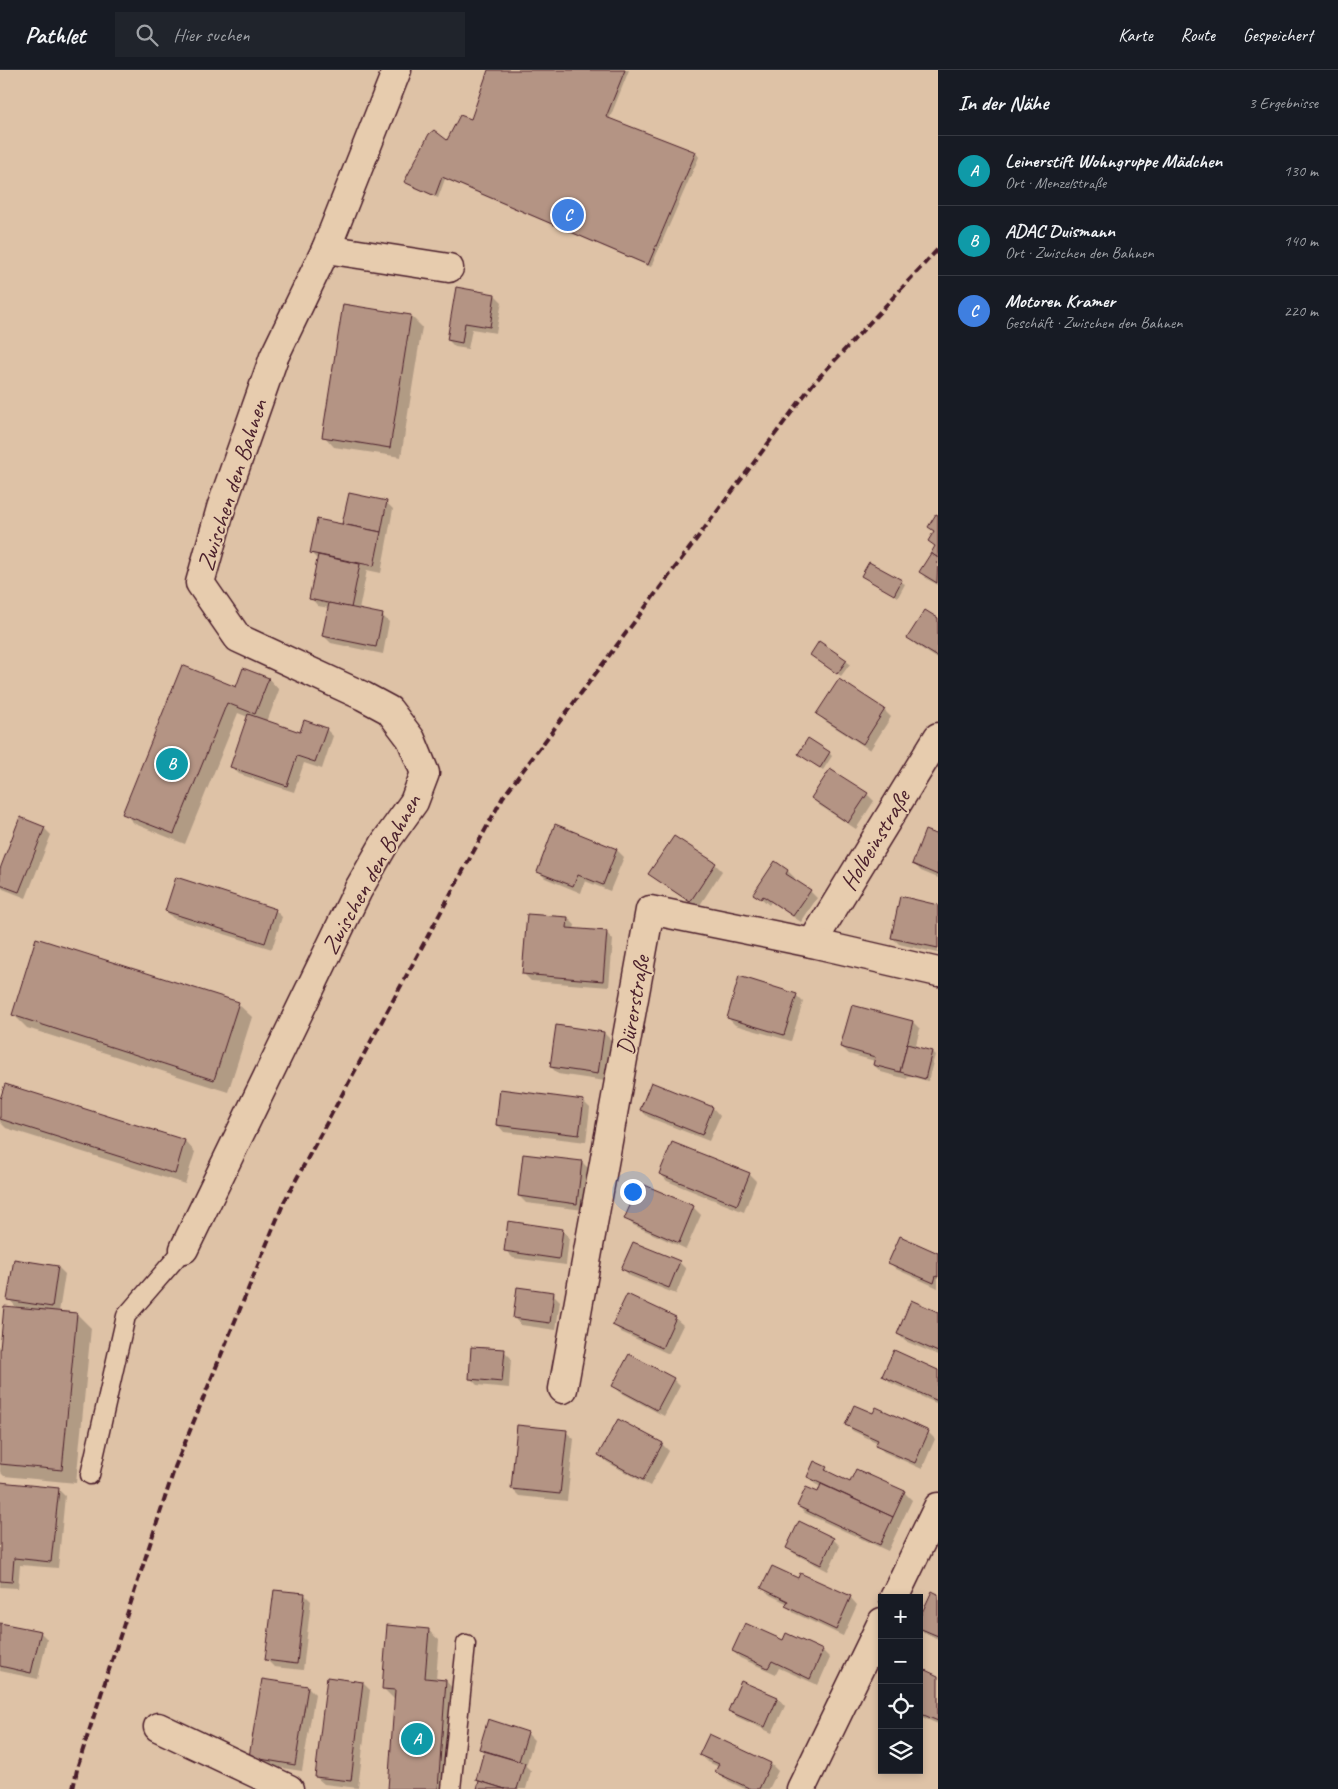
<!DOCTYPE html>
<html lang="de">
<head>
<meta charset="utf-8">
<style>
	:root { --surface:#171b24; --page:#20242c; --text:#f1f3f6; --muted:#9ea1a6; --line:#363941; --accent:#ea580c }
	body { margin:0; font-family:Caveat,sans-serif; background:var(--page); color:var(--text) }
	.controls { position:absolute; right:15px; bottom:15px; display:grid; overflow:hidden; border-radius:0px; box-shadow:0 2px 8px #0003 }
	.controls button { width:45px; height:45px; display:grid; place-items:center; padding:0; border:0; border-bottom:1px solid var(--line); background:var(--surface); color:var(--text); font:25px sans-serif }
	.you { position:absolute; left:632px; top:1121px; width:18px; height:18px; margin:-12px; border:4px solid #fff; border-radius:50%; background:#1a73e8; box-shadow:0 0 0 8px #1a73e833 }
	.badge { display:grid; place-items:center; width:32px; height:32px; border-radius:50%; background:var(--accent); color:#fff; font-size:16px; font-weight:700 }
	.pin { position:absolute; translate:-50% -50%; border:2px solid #fff; box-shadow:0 1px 5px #0006 }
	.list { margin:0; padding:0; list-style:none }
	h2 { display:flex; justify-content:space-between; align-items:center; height:65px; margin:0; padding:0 20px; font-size:21px }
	h2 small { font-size:16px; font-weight:400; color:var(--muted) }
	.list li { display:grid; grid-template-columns:32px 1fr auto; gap:15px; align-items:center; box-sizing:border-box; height:70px; padding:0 20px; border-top:1px solid var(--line) }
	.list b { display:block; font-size:19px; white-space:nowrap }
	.list p { margin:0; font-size:16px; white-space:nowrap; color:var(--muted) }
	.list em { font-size:16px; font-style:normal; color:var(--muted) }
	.icon { flex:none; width:28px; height:28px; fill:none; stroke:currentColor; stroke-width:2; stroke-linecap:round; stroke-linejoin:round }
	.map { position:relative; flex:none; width:938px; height:1719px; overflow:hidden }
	header { display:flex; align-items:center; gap:30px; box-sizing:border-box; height:70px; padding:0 25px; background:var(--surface); border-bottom:1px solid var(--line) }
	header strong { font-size:24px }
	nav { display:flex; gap:28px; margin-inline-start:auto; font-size:18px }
	.search { width:350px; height:45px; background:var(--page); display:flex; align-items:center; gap:12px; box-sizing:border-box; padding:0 18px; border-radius:0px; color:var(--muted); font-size:19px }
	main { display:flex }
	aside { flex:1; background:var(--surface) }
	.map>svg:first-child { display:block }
</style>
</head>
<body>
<header>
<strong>Pathlet</strong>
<div class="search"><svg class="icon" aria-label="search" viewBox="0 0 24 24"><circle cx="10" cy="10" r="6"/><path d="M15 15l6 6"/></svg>Hier suchen</div>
<nav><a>Karte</a><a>Route</a><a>Gespeichert</a></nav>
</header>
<main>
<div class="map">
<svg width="938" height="1719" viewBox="0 0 938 1719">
	<rect width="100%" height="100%" fill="#dec2a6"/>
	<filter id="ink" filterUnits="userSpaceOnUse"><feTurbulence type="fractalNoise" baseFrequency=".02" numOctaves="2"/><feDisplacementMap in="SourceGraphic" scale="10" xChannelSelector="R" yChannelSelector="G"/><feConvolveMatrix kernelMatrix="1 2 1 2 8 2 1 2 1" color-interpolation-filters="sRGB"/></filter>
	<g filter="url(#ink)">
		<g fill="#0003">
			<polygon points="490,0 629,0 609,50 696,83 699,87 651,197 445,109 438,128 409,115 406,112 447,71 472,50"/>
			<polygon points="457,219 495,225 502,232 496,263 472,259 468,279 455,277 448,270"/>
			<polygon points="344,235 411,246 422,257 401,387 334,377 324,366"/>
			<polygon points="350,424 386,432 393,439 381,503 367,500 359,540 382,545 389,552 383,584 331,573 324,566 329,538 318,536 311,528 318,490 311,483 343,456"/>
			<polygon points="936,446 938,447 938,515 927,509 920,502 936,476"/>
			<polygon points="870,493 905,514 898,527 862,506"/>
			<polygon points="925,542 938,550 938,589 916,575 909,568"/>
			<polygon points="811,585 846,591 850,594 841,606"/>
			<polygon points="244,600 269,609 279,620 267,652 301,663 326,659 333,666 322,699 304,693 294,722 239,704 232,697 248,647 238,643 185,774 135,754 124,743 237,619"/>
			<polygon points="884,640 891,647 870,680 825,651 818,644"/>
			<polygon points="829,683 832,686 823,700 800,684"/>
			<polygon points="867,724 874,731 856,759 819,735 812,728"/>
			<polygon points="44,758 51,765 26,828 3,819 0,816 0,802"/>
			<polygon points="926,762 938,767 938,808 921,801 914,794"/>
			<polygon points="674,767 715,794 722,801 698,838 657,810 650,803"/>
			<polygon points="617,780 624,787 610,821 585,811 581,823 545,808 538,801"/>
			<polygon points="788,801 795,808 793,810 810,821 817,828 801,852 771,832 769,835 755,823"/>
			<polygon points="901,828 938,836 938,883 899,874 892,867"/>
			<polygon points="275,840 282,847 272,879 173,848 166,841"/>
			<polygon points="568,848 575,855 574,860 606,862 613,870 609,917 531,911 524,904"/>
			<polygon points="796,925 803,932 791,971 735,955 728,948"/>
			<polygon points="238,934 252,947 228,1022 27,958 13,944"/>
			<polygon points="913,952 920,959 915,978 932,982 935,985 928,1011 908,1006 907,1009 881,1002 874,995 875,991 849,984 842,977"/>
			<polygon points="604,963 611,970 605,1011 558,1004 551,997"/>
			<polygon points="651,1014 713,1038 720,1046 709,1071 648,1047 641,1040"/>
			<polygon points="6,1016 185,1071 195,1082 185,1114 6,1058 0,1052 0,1033"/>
			<polygon points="583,1031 590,1038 586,1072 504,1062 497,1054"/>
			<polygon points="582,1092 589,1099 584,1140 526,1133 519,1126"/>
			<polygon points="660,1103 749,1104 756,1111 744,1142 667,1111"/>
			<polygon points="641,1115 694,1138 701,1145 686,1179 633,1155 626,1148"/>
			<polygon points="562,1160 569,1167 566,1195 513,1188 506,1181"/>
			<polygon points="900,1168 938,1185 938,1218 896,1199 889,1192"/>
			<polygon points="679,1192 686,1199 676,1224 630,1206 623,1199"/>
			<polygon points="58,1197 65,1204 59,1242 77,1244 91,1258 76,1413 4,1406 0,1402 0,1294 18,1239 9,1229"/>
			<polygon points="553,1224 560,1231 556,1260 521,1255 514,1248"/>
			<polygon points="912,1232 938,1243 938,1285 905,1271 898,1264"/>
			<polygon points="675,1248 683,1255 669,1284 621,1262 614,1255"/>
			<polygon points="504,1281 511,1288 509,1318 477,1315 470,1308"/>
			<polygon points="894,1282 938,1302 938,1334 891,1313 884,1306"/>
			<polygon points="630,1286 673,1309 680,1316 664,1346 620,1322 613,1315"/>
			<polygon points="874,1345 928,1362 935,1369 922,1399 884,1382 877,1375 878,1373 853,1361 846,1354"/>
			<polygon points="566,1362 574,1369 567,1431 519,1426 512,1419"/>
			<polygon points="662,1374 669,1381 650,1416 607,1392 600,1385"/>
			<polygon points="826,1398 833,1405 850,1414 857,1400 905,1423 912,1430 888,1481 805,1443 798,1436 818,1424 821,1417 815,1414 808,1407"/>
			<polygon points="0,1413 58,1419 65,1426 58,1498 20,1495 18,1518 0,1517"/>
			<polygon points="833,1469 840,1476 828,1501 795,1484 787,1477"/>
			<polygon points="798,1510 850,1527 857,1535 843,1566 794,1543 787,1536 788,1534 770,1525 763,1518"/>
			<polygon points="933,1523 938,1525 938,1569 925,1563 919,1558"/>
			<polygon points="304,1524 311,1531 303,1600 274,1597 267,1590"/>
			<polygon points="0,1554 40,1562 47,1569 38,1609 0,1601"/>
			<polygon points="428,1560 439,1570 436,1610 446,1611 456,1622 449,1719 389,1719 396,1629 394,1629 383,1618"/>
			<polygon points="787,1565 823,1581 830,1588 818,1615 779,1598 776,1604 740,1588 733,1581 784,1572"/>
			<polygon points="923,1601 938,1607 938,1654 919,1646 919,1610"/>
			<polygon points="363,1613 370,1620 358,1718 324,1714 316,1707"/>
			<polygon points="742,1613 778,1628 785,1636 772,1663 737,1647 729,1640"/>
			<polygon points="308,1617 315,1624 302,1701 257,1694 250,1687"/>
			<polygon points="527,1663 534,1670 526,1696 531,1701 526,1719 478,1719 480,1713 477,1710 485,1683 480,1678"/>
			<polygon points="710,1665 771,1694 778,1701 769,1719 745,1719 724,1709 717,1702 719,1697 708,1692 701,1685"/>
		</g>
		<g fill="#b49484" stroke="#4a1f2b">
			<polygon points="488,0 625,0 606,47 696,82 648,195 442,107 435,126 404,112 429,64 434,60 447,70 460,45 471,49"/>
			<polygon points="456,217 495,224 490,257 465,253 462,273 447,270"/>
			<polygon points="343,234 411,245 390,378 322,367"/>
			<polygon points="349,423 387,431 381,462 342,454"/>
			<polygon points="936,444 938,445 938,488 931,483 935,476 928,471 934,461 928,457"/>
			<polygon points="317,449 381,462 374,496 310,483"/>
			<polygon points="931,483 938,488 937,513 919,502"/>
			<polygon points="318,485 360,494 351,538 309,529"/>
			<polygon points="869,492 902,510 894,525 861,506"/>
			<polygon points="329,533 383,544 376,577 322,566"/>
			<polygon points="925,540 938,548 938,587 907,568"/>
			<polygon points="819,571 847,590 837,604 810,585"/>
			<polygon points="182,595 236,617 243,598 269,608 255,644 227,633 174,764 122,744"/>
			<polygon points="839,609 885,639 863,674 816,644"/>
			<polygon points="248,644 300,662 304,650 327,658 315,692 297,686 287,716 230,697"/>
			<polygon points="808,668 830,682 820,698 798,684"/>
			<polygon points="830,699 868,723 848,753 811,728"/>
			<polygon points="20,747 45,757 19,822 0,815 0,799"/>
			<polygon points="555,754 617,779 603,815 578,805 573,816 537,802"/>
			<polygon points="925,760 938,765 938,805 912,794"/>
			<polygon points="674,766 716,793 690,832 648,804"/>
			<polygon points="775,791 788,800 786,804 811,820 793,846 763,826 761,829 753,824"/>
			<polygon points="176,807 276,839 265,873 165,841"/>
			<polygon points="900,826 938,835 938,878 891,868"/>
			<polygon points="527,844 568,847 567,858 607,861 603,911 522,904"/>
			<polygon points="36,868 239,932 214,1010 12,945"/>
			<polygon points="739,906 797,924 784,965 727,948"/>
			<polygon points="852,935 913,951 900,1002 873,995 875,987 840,977"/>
			<polygon points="556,955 604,962 598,1004 550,997"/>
			<polygon points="907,974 932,981 925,1009 900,1002"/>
			<polygon points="651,1012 713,1037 702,1065 640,1040"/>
			<polygon points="5,1014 185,1070 175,1104 0,1049 0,1029"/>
			<polygon points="500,1019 584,1030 579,1065 496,1055"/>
			<polygon points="672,1072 750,1103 737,1135 659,1104"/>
			<polygon points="523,1084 582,1091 577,1134 518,1126"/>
			<polygon points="640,1113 694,1136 679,1173 624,1149"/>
			<polygon points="508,1151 563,1159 559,1189 504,1181"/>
			<polygon points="900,1166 938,1183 938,1207 936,1206 934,1213 888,1193"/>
			<polygon points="633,1172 680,1191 669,1218 621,1199"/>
			<polygon points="14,1189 58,1196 52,1237 7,1230"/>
			<polygon points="517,1217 554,1222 550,1253 513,1248"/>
			<polygon points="627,1224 676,1247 662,1278 612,1255"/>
			<polygon points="911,1230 938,1242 938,1282 897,1264"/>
			<polygon points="4,1236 77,1243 62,1400 0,1394 0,1280"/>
			<polygon points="471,1277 505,1279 502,1312 469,1309"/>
			<polygon points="894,1280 938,1300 938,1331 882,1306"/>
			<polygon points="629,1284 674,1308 657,1340 612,1316"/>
			<polygon points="854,1335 873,1343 876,1337 929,1361 915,1393 875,1376 878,1370 845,1355"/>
			<polygon points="618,1349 663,1373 643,1410 598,1385"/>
			<polygon points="517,1355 567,1360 560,1424 511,1419"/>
			<polygon points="814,1391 827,1397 825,1400 850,1412 856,1399 905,1421 893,1447 807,1407"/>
			<polygon points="0,1412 59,1418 51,1492 14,1488 12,1512 0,1511"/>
			<polygon points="821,1414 893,1447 880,1475 797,1436 806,1417 818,1422"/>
			<polygon points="799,1451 834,1468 821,1495 786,1478"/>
			<polygon points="772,1496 798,1508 800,1503 851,1526 836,1560 785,1536 788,1531 761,1518"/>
			<polygon points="274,1520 305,1523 297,1594 265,1590"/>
			<polygon points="932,1521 938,1524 938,1566 919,1558 919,1549"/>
			<polygon points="0,1553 41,1561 31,1603 0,1596"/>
			<polygon points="745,1553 783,1570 786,1563 823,1580 810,1609 772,1591 768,1598 732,1581"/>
			<polygon points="387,1555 429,1559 425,1608 446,1610 438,1719 388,1719 395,1620 382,1619"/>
			<polygon points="923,1599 938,1606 938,1651 919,1643 919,1607"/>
			<polygon points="327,1607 363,1612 351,1711 315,1707"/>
			<polygon points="262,1609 308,1616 295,1695 249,1687"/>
			<polygon points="741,1611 778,1627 765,1657 728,1641"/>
			<polygon points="488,1649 528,1662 519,1691 479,1679"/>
			<polygon points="709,1664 771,1693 759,1719 751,1719 715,1702 719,1694 699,1685"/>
			<polygon points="484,1681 525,1693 517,1719 505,1719 476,1710"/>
			<polygon points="479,1711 505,1719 477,1719"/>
		</g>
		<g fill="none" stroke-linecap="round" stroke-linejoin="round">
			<g stroke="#4a1f2b" stroke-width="21">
				<g id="lane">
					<polyline points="90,1405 126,1246 184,1179"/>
					<polyline points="451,1719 466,1574"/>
				</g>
			</g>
			<g stroke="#4a1f2b" stroke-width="31">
				<g id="street">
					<polyline points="326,179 449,198"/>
					<polyline points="812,873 938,667"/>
					<polyline points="184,1179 358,820 386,771 414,732 425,703 411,669 389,640 363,626 238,568 200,513 221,438 274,287 326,179 397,0"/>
					<polyline points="563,1319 650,840 812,873 938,902"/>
					<polyline points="894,1528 938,1437"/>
					<polyline points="158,1657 289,1719"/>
					<polyline points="801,1719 882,1552"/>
				</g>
			</g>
			<use href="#lane" stroke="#e7ccae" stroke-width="18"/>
			<use href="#street" stroke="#e7ccae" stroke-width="28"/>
			<polyline stroke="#4a1f2b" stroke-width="4" stroke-dasharray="8 4" stroke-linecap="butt" points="73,1719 78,1695 175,1397 284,1132 503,727 812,315 938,179"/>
		</g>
	</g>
	<g text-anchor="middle" stroke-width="4" stroke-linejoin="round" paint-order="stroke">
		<g font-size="24" fill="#4a1f2b" stroke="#e7ccae">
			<text transform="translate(232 415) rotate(-72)" y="8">Zwischen den Bahnen</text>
			<text transform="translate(875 770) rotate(-59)" y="8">Holbeinstraße</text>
			<text transform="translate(371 804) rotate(-61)" y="8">Zwischen den Bahnen</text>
			<text transform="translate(633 935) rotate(-80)" y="8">Dürerstraße</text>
		</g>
	</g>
</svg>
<div class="controls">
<button>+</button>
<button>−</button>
<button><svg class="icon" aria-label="locate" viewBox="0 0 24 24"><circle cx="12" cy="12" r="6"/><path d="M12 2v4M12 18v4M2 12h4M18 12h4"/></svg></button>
<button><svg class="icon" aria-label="layers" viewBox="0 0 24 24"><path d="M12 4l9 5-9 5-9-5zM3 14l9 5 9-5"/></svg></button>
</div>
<div class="you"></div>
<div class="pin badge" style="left:417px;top:1669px;background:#0f9aa8">A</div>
<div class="pin badge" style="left:172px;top:694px;background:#0f9aa8">B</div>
<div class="pin badge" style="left:568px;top:145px;background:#3f7fe0">C</div>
</div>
<aside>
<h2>In der Nähe<small>3 Ergebnisse</small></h2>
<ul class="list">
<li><span class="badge" style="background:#0f9aa8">A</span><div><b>Leinerstift Wohngruppe Mädchen</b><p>Ort · Menzelstraße</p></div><em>130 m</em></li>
<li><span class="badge" style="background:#0f9aa8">B</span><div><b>ADAC Duismann</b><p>Ort · Zwischen den Bahnen</p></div><em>140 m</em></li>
<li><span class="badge" style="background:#3f7fe0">C</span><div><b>Motoren Kramer</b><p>Geschäft · Zwischen den Bahnen</p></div><em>220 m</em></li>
</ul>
</aside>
</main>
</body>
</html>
